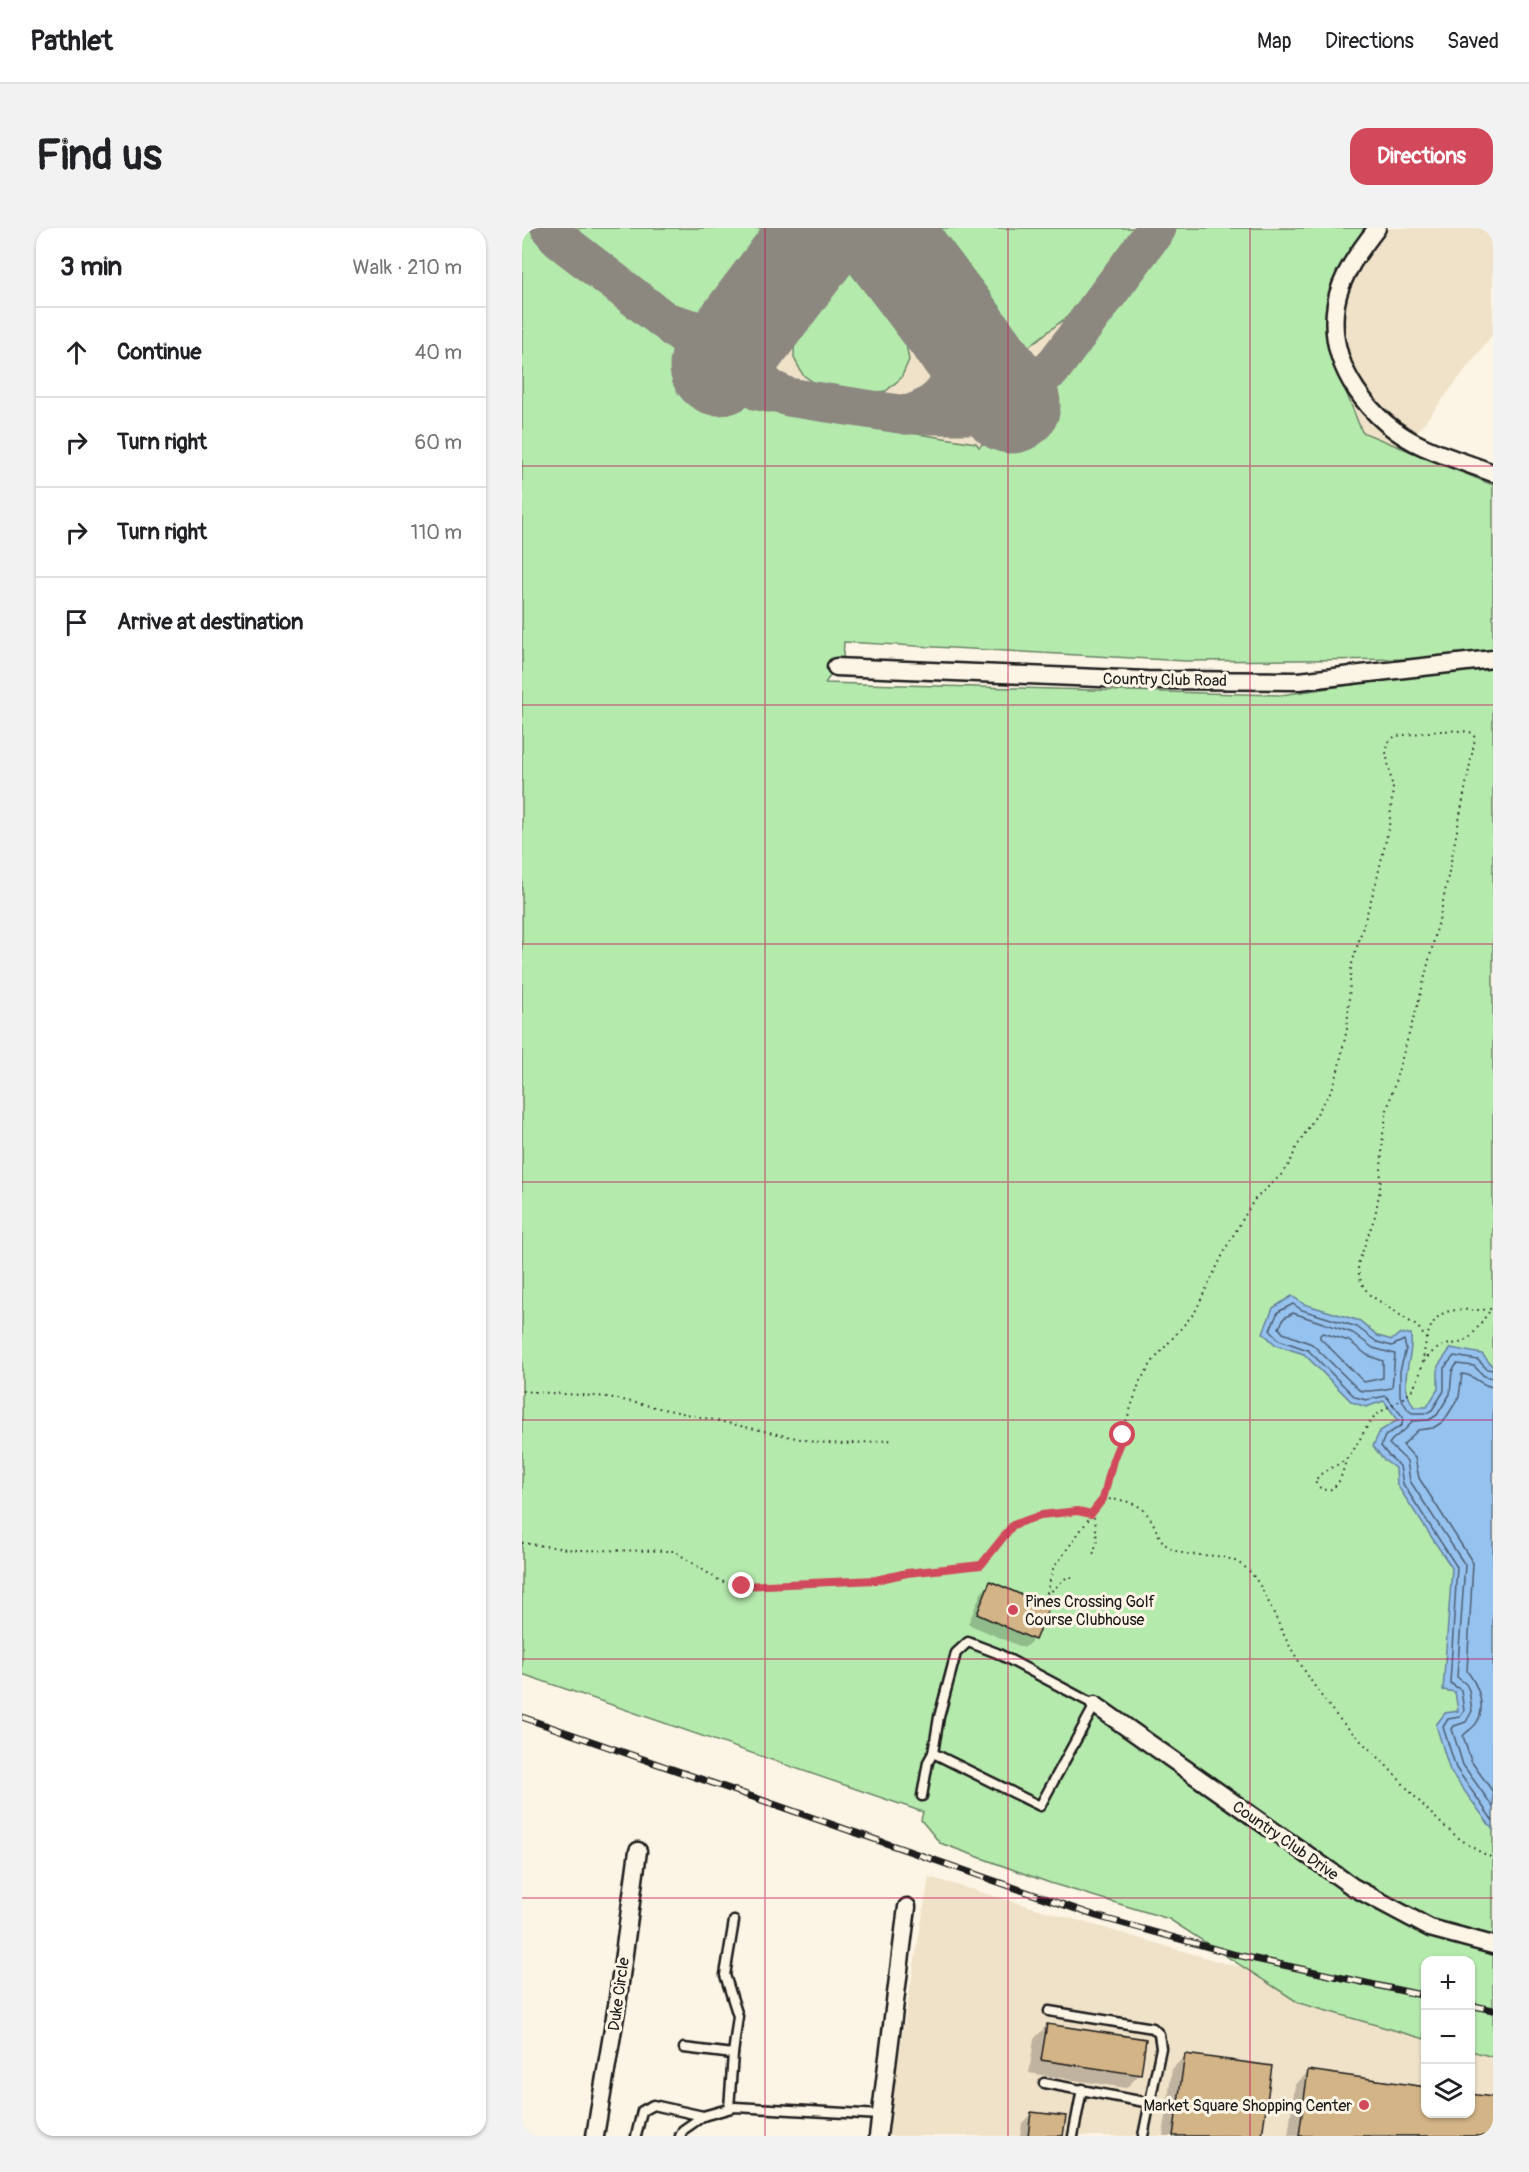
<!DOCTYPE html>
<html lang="en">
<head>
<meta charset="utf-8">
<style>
	:root { --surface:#fff; --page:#f2f2f2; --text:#202124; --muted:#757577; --line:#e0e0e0; --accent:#d1495b }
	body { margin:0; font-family:Pangolin,sans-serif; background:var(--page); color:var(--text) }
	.controls { position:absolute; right:18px; bottom:18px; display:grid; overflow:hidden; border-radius:12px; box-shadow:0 2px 4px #0004 }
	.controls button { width:54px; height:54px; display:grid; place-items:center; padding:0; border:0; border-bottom:2px solid var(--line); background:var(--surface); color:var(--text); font:30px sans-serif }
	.stop { position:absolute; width:18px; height:18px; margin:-14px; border:4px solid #d1495b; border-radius:50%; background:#fff }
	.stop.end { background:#d1495b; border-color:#fff; box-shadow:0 2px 6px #0008 }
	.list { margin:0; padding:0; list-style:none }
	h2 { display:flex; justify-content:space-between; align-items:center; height:78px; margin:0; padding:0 24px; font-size:26px }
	h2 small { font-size:20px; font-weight:400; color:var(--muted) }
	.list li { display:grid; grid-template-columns:39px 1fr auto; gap:18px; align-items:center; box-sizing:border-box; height:90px; padding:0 24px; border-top:2px solid var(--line) }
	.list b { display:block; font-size:22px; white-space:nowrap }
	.list em { font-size:20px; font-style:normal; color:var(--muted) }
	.icon { flex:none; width:33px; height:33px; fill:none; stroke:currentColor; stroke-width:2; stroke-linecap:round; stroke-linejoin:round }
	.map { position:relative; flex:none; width:971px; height:1908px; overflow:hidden; border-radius:18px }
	header { display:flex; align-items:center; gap:36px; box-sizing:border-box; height:84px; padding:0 30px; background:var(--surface); border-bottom:2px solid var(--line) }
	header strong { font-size:28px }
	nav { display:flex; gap:33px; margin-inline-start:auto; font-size:21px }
	.intro { display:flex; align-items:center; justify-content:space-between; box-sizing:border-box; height:144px; padding:0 36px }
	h1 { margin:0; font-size:42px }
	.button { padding:15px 27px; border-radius:18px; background:var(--accent); color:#fff; font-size:21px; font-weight:700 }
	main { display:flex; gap:36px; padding:0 36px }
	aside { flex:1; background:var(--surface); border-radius:18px; box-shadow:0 2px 4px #0004 }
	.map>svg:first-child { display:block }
</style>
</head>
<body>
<header>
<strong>Pathlet</strong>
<nav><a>Map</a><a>Directions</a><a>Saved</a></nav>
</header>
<div class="intro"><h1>Find us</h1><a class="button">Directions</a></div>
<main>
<aside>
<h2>3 min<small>Walk · 210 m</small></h2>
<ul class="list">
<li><svg class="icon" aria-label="ahead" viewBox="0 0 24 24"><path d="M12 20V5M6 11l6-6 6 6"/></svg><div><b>Continue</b></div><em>40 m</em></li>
<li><svg class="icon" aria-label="right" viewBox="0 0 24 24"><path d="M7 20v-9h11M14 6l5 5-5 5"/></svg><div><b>Turn right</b></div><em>60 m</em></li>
<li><svg class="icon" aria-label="right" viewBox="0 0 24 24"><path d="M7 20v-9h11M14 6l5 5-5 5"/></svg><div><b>Turn right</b></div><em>110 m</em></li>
<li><svg class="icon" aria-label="arrive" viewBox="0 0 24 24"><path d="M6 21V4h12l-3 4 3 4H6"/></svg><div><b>Arrive at destination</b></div></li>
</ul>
</aside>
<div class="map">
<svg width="971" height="1908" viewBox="0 0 971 1908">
	<rect width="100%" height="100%" fill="#fcf5e5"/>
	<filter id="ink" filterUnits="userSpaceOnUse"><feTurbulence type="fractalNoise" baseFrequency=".0167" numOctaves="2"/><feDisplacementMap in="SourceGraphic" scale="12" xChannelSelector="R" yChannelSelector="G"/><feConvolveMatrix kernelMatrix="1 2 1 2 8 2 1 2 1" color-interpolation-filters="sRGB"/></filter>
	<g filter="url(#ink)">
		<g fill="#f0e2c9">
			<polygon points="0,0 971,0 971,106 876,229 640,424 322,414 321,430"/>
			<polygon points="407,1649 702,1735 903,1780 904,1886 948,1886 949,1791 971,1796 971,1908 363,1908"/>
		</g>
		<g fill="#b5eaad" stroke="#688364" stroke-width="1.5">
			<polygon points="0,0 7,0 49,43 228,180 454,215 457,219 530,160 650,0 848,0 825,31 807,68 804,108 820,154 840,204 971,257 971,422 900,431 664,433 322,414 321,430 303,455 759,467 971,436 971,1829 949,1823 948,1732 904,1732 903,1811 777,1775 647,1691 528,1655 418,1615 399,1592 401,1584 0,1446"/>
			<path d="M50 0H262L204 75C185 87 170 87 149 78L67 16Z"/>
			<polygon points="418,0 620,0 550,85 497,126 464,102 458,94 478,79"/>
			<polygon points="319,32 384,116 387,132 379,150 364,163 348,165 297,158 281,147 272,130 273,93"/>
		</g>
		<path fill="#96c2f0" stroke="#65809b" stroke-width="1.5" d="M770 1068 782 1076 838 1093 856 1108 870 1112 877 1106H889C892 1135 874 1151 892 1179H905L916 1161V1138L929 1120 960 1126 971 1139V1602L928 1543 914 1497 923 1485 936 1483 933 1464 921 1462 930 1340 875 1257 874 1241 862 1232 851 1218 858 1203 876 1192 862 1173 844 1179 830 1174 782 1126 754 1117 741 1105 751 1080Z"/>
		<g fill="#0003">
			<polygon points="469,1355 512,1411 502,1420 446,1396 459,1365"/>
			<polygon points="525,1797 617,1847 604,1860 507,1845 512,1811"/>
			<polygon points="663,1828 739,1908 641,1908 650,1841"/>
			<polygon points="786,1844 904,1886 948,1886 971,1871 971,1908 766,1908 773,1857"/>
			<polygon points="510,1885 539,1908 498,1908 500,1895"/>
		</g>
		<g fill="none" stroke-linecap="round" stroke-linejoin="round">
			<g stroke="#4d5e71" stroke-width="1.5">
				<path d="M771 1085 831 1105 851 1120 873 1126 870 1160C862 1161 844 1165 837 1162L790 1116 761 1105 757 1100 762 1090Z"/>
				<polygon points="801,1105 827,1113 845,1127 861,1133 861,1150 842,1154 798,1110 798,1107"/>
				<polyline points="971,1142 965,1141 956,1132 932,1128 922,1140 922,1163 910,1182 905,1185 890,1185 886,1182 878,1168 878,1143 884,1121 882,1112 870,1118 855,1114 835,1099 780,1082 771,1076 756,1084 748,1102 757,1112 786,1122 833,1169 844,1172 864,1168 881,1189 880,1197 863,1208 859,1218 866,1227 878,1238 881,1256 935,1339 928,1455 939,1462 942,1483 938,1489 926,1491 921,1499 934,1540 971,1593"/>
				<path d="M971 1150 962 1148 952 1138 935 1136 930 1143 928 1166 915 1187 907 1192 890 1193C884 1205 873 1206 867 1216L885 1233 888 1253 943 1337 935 1449 944 1456 947 1462 950 1483 944 1494 932 1498 930 1501 941 1537 971 1579"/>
				<path d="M971 1159C958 1158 952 1146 940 1146L937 1169 922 1193 911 1200 896 1202 881 1217 893 1230 897 1250 951 1335 945 1443C955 1456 965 1478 955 1494 952 1500 945 1503 941 1508L949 1533 971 1564"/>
			</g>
			<g stroke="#8c8880" stroke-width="39">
				<path d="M28 0 38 12 143 93 180 104H203L227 99V122L233 146 247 160 266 169 384 187C434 174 437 139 428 94"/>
				<polyline points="150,99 236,163 246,165"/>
				<path d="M455 130C478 151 502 160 529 142L635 0"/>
				<polyline points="384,187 463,187 517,150"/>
			</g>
			<g stroke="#8c8880" stroke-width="99">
				<polyline points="357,0 489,176"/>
				<polyline points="197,138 301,0"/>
			</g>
		</g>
		<g fill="#d3b487" stroke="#1c1c1c" stroke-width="1.5">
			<polygon points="468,1353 527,1379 513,1412 455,1386"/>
			<polygon points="525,1796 624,1811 619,1847 519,1832"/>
			<polygon points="663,1826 750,1838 740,1908 651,1908"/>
			<polygon points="786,1842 904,1859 904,1886 948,1886 948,1866 971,1869 971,1908 777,1908"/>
			<polygon points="509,1884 544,1888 541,1908 506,1908"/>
		</g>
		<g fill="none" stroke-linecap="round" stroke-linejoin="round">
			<g stroke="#1c1c1c" stroke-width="13">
				<g id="service">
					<polygon points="446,1414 475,1425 573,1477 518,1578 411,1525 417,1489 434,1425"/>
					<polyline points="400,1568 406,1534 411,1525"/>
					<polyline points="527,1783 631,1800 637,1806 639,1820 621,1908"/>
					<polyline points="162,1820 211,1826 207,1880"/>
					<polyline points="211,1826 216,1788 203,1747 212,1693"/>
					<polyline points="522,1855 628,1875"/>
					<polyline points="114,1908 120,1883 131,1877 181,1888"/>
					<polyline points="158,1908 161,1902 181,1888 213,1879 359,1887"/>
					<polyline points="551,1908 560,1861"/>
				</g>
			</g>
			<g stroke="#1c1c1c" stroke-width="21">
				<g id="minor">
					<path d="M855 0C838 22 818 49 814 76 804 137 848 195 902 219 924 229 948 236 971 245"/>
					<polyline points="314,439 625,452 777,453 971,431"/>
					<polyline points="573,1477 831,1659 908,1700 971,1717"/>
					<polyline points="73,1908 95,1777 116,1623"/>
					<polyline points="356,1908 385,1679"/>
				</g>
			</g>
			<g stroke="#1c1c1c" stroke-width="2" stroke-dasharray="1.5 4.5" stroke-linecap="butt">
				<path d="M902 1134C907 1126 915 1119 924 1117 931 1115 940 1116 946 1111 954 1104 961 1090 970 1081"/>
				<polyline points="0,1163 87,1169 292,1214 321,1216 371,1212"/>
				<path d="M825 1230 818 1252 811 1261 800 1262 793 1254C799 1240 816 1240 826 1229 836 1218 841 1202 851 1191 861 1179 878 1175 888 1164 907 1142 897 1111 914 1091 929 1075 953 1086 971 1080"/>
				<path d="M581 1271C607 1272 621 1274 633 1299 636 1306 639 1313 645 1318 670 1336 699 1317 726 1342 742 1356 757 1401 770 1422 787 1450 805 1480 829 1503 838 1513 849 1522 859 1532 893 1567 924 1610 971 1630"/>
				<polyline points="0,1315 53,1322 152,1323 198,1353 220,1358 354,1352 385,1345 459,1337 491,1297 519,1287 556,1283 569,1286 573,1291 575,1313 571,1327"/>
				<path d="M550 1350H544L524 1368 531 1341 581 1271 591 1232 618 1153 631 1133 673 1084 705 1018 732 972 759 947 768 935 774 920 810 861 815 847 825 801 829 739 854 655 867 599 871 561 864 524 867 514 873 508C897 506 927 499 951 505L953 511 919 684 898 768 865 882 861 906 858 961 853 988 836 1036C836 1049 840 1058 848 1067L896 1099 905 1112"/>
			</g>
			<use href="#service" stroke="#fcf5e5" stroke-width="8"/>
			<use href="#minor" stroke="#fcf5e5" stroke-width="16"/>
			<g stroke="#1c1c1c" stroke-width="7">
				<g id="rail">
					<polyline points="0,1489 574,1688 715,1727 904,1768"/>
					<polyline points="948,1777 971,1782"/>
				</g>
			</g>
			<use href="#rail" stroke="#fcf5e5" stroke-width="4.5" stroke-dasharray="14" stroke-linecap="butt"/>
		</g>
	</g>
	<g fill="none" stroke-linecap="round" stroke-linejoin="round" filter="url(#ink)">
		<polyline stroke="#d1495b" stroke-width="8" points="220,1358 354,1352 385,1345 459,1337 491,1297 519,1287 556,1283 569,1286 581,1271 591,1232 601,1207"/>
	</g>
	<path fill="none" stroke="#c2185b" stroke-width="1.5" stroke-opacity="0.55" d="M243 0V1908M486 0V1908M728 0V1908M0 238H971M0 477H971M0 716H971M0 954H971M0 1192H971M0 1431H971M0 1670H971"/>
	<g fill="#d1495b" stroke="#fcf5e5" stroke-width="2">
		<circle cx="491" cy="1382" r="6"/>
		<circle cx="842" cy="1877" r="6"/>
	</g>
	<g text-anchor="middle" stroke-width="6" stroke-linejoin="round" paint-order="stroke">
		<g font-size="16" fill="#1c1c1c" stroke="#fcf5e5">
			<text transform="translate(643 451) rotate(1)" y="6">Country Club Road</text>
			<text transform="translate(764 1612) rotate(35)" y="6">Country Club Drive</text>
			<text transform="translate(96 1766) rotate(-82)" y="6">Duke Circle</text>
		</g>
		<g font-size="16" fill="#1c1c1c" stroke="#fcf5e5" text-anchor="start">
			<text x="503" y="1379">Pines Crossing Golf<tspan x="503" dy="18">Course Clubhouse</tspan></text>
			<text x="830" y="1883" text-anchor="end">Market Square Shopping Center</text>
		</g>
	</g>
</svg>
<div class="controls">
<button>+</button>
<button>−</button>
<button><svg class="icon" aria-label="layers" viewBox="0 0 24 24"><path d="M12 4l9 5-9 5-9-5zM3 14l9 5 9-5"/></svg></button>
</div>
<div class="stop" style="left:601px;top:1207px"></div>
<div class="stop end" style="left:220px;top:1358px"></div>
</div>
</main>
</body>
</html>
